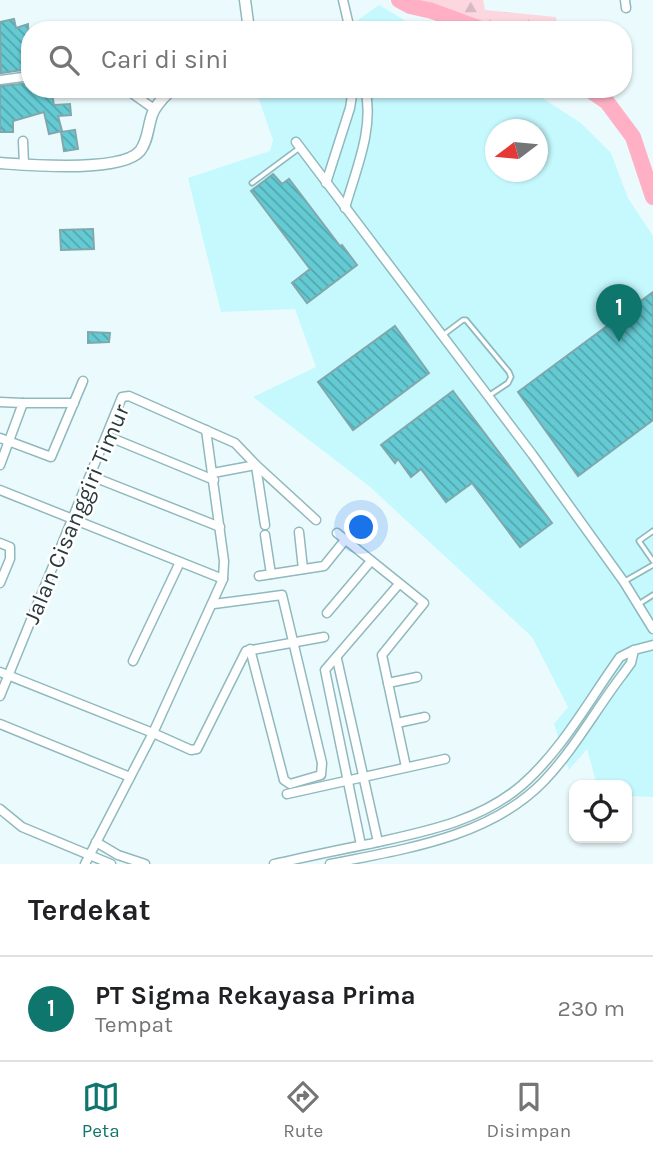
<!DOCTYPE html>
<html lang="id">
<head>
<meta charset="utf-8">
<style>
	:root { --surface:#fff; --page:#f6f6f6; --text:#202124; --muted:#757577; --line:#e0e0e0; --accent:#0f766e }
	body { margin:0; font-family:Karla,sans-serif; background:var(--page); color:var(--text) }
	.controls { position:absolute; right:21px; bottom:21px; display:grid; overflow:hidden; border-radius:14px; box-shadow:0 2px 5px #0004 }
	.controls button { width:63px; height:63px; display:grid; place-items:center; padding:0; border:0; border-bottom:2px solid var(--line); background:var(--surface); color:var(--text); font:35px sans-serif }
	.compass { position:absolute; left:485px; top:119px; width:63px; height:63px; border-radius:50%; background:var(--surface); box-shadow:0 2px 5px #0004; rotate:254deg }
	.you { position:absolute; left:362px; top:528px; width:24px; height:24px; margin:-18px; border:5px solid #fff; border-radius:50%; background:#1a73e8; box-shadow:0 0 0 10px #1a73e833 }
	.badge { display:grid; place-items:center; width:46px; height:46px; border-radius:50%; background:var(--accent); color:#fff; font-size:23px; font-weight:700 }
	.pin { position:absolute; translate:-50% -58px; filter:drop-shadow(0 2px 4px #0008) }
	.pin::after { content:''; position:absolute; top:37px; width:24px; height:21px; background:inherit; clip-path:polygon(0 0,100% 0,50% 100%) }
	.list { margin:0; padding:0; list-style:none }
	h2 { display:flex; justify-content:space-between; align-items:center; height:91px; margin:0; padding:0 28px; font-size:30px }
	h2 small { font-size:23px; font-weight:400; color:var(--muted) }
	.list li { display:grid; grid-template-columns:46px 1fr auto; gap:21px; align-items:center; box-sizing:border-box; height:105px; padding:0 28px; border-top:2px solid var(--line) }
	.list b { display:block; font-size:26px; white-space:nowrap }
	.list p { margin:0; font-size:23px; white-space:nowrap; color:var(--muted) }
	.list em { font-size:23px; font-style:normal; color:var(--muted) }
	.icon { flex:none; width:38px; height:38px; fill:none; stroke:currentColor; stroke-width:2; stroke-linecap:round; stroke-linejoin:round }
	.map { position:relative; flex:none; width:653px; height:864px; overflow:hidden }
	.search { position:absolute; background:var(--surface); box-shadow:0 2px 5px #0004; left:21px; right:21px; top:21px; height:77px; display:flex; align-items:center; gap:18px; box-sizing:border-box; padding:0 24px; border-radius:28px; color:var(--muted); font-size:26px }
	.sheet { height:196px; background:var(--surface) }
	nav { display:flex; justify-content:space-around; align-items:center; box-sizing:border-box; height:98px; border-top:2px solid var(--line); background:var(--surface); font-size:19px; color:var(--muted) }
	nav a { display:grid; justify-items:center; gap:4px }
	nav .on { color:var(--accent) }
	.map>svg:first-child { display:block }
</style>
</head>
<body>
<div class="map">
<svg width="653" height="864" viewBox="0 0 653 864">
	<defs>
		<pattern id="forest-firs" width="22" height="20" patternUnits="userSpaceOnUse" patternTransform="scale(1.75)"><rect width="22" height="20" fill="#fcd7e0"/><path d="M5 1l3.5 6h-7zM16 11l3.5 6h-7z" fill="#d8b9c1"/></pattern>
		<pattern id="building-back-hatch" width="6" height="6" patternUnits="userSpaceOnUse" patternTransform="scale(1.75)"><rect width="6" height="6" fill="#64cbd4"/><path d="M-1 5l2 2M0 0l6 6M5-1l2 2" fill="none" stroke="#52a6ad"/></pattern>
	</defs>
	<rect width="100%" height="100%" fill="#ebfbfd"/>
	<g fill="#c5f9fe" fill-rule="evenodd">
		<polygon points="379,5 411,24 430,30 344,30"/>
		<path d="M258 89H534L536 94 581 123 611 153 628 198 653 236V797L627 796V785H597L587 749 569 770 554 724 568 707 532 637 369 486 253 397 316 367 295 309 221 312 188 178 270 151 273 140 256 91ZM496 130H538V172H496Z"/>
	</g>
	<polygon fill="url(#forest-firs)" points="416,0 483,0 485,10 556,17 558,30 502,30"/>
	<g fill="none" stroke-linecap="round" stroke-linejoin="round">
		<g stroke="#ffb0c5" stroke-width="16">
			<polyline points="399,0 410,6 432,11 484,30"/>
			<polyline points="588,89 607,102 633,137 653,197"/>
		</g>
	</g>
	<g fill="url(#building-back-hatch)" stroke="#80a8ac" stroke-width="2">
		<polygon points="14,19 16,28 28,24 30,69 1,73 0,22"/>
		<polygon points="30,83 30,89 36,91 51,89 54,105 70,104 71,115 58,116 62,131 49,134 44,112 13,121 13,132 0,132 0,86"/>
		<polygon points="75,130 78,149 64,151 61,132"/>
		<polygon points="273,174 282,184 289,179 340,246 342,245 357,265 307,303 292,283 310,269 251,191"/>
		<polygon points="93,229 94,249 61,250 60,230"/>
		<polygon points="653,292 653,420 578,476 518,392"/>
		<polygon points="395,326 429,373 353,430 318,382"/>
		<polygon points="88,332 110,333 109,342 88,343"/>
		<polygon points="453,391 552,523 520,547 472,483 446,502 421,469 411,477 398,459 395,463 381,445"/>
	</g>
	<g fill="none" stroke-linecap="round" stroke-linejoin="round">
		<g stroke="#90b9bd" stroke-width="7">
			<g id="service">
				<polyline points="252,183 298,149"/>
				<polyline points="443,335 463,320 466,320 509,372 511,377 508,383 490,395"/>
				<polyline points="653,531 639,541 653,561"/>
				<polyline points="625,581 653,565"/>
				<polyline points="639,604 653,595"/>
			</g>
		</g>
		<g stroke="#90b9bd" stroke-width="11">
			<g id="minor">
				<polyline points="343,0 350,30"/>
				<polyline points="625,0 626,8"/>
				<polyline points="0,80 30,76"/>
				<polyline points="126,89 154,109"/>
				<polyline points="23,141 24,165"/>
				<polyline points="296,142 532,454 624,582 653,629"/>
				<polyline points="326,183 350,108 353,89"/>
				<path d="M345 208C355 172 375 127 365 89"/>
				<polyline points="0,402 23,403 0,465"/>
				<polyline points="23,403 74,403"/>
				<polyline points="206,430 224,561 223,579 153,733 191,750 197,749 246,651 324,637"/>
				<polyline points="107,436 214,480"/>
				<polyline points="0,438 51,457 83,381"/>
				<polyline points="256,465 316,520"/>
				<polyline points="256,466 265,525"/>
				<polyline points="91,476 220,527"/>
				<polyline points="0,490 223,579"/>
				<polyline points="299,532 303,569"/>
				<polyline points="337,533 424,603 382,655 406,767"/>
				<polyline points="265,535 271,574"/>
				<polyline points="0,543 10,547 10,559 0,583"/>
				<polyline points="259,576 324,566 345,540"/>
				<polyline points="214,604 282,595 322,763 321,775 290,784 284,780 250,649"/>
				<polyline points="327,613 371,561"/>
				<polyline points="634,650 653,645"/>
				<polyline points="337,659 378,842"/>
				<polyline points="133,661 180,562"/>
				<polyline points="0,672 153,733 85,864"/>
				<polyline points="388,683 417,677"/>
				<polyline points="0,696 122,397 129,396 235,443 256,465 213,473"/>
				<polyline points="397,723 425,717"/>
				<polyline points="0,724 130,777"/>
				<polyline points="287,794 445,759"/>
				<polyline points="0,809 22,827 111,864"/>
				<polyline points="96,842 118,855 145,864"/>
				<polyline points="361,845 325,670 399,584"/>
				<path d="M274 864C306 857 337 850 369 844 423 832 479 822 522 785 562 750 589 700 620 657L634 650 631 663 623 674C596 709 574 750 543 782 488 838 404 849 330 864"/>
			</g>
		</g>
		<g stroke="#90b9bd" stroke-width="13">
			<g id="tertiary">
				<polyline points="245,0 249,30"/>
				<path d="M0 163C29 165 121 173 140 151 148 141 148 126 152 115 155 105 165 96 172 89"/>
			</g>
		</g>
		<use href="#service" stroke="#fff" stroke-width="3.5"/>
		<use href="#minor" stroke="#fff" stroke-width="8"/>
		<use href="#tertiary" stroke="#fff" stroke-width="10"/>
	</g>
	<g text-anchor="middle" stroke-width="5" stroke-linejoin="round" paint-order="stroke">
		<g font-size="23" fill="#293a3b" stroke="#fff">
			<text transform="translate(76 514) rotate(-67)" y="8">Jalan Cisanggiri Timur</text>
		</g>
	</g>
</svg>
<div class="controls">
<button><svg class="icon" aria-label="locate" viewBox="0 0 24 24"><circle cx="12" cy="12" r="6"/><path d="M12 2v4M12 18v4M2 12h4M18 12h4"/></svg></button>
</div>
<svg class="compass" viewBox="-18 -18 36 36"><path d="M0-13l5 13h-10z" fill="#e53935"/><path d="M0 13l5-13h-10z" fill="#757577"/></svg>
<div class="you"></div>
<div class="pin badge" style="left:619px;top:342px">1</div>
<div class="search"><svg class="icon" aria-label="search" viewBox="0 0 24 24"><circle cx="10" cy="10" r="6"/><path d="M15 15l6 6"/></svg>Cari di sini</div>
</div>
<section class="sheet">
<h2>Terdekat<small></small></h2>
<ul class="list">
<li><span class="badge">1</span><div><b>PT Sigma Rekayasa Prima</b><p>Tempat</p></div><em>230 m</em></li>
</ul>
</section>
<nav>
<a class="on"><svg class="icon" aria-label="map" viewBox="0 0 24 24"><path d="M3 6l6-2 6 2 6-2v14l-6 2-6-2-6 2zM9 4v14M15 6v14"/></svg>Peta</a>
<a><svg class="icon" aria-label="directions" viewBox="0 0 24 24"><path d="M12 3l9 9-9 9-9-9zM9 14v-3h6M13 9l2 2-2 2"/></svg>Rute</a>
<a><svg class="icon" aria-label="saved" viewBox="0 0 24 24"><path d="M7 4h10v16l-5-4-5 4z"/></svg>Disimpan</a>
</nav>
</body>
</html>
